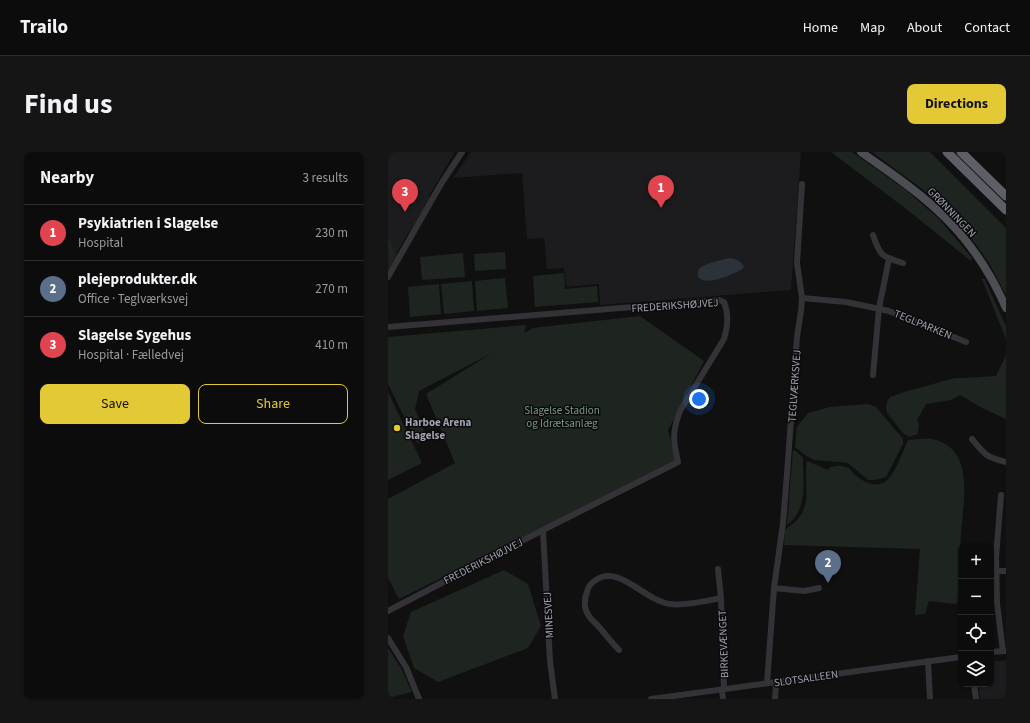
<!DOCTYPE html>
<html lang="en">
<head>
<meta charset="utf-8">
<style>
	:root { --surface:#0c0c0d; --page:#151516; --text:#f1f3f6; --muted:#9a9b9d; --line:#2c2c2e; --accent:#e3c935 }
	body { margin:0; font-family:"Source Sans 3",sans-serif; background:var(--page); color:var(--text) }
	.controls { position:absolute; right:12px; bottom:12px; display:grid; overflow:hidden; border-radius:8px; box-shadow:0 1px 3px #0004 }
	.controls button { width:36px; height:36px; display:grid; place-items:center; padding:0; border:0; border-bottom:1px solid var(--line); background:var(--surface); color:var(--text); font:20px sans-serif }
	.you { position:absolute; left:311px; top:247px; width:14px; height:14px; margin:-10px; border:3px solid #fff; border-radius:50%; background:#1a73e8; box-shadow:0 0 0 6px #1a73e833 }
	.badge { display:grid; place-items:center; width:26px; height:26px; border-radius:50%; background:var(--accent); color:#fff; font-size:13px; font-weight:700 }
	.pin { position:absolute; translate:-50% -33px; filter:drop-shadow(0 1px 2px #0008) }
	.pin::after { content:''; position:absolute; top:21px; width:14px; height:12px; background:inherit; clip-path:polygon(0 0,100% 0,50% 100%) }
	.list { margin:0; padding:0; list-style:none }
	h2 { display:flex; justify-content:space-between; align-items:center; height:52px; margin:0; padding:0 16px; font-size:17px }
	h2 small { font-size:13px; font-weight:400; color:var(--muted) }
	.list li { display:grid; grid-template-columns:26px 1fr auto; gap:12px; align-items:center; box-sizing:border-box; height:56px; padding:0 16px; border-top:1px solid var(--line) }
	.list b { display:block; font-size:15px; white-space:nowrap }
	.list p { margin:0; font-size:13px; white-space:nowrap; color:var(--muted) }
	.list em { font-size:13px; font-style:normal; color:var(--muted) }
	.actions { display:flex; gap:8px; padding:12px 16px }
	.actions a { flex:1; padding:9px 0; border:1px solid var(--accent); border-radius:8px; text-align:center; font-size:14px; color:var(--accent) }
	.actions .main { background:var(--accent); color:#111 }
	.icon { flex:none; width:22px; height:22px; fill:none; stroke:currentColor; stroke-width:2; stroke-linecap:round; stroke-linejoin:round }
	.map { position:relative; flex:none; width:618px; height:547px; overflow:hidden; border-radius:8px }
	header { display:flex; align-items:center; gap:24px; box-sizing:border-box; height:56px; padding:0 20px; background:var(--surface); border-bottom:1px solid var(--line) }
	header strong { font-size:19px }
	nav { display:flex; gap:22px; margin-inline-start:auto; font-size:14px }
	.intro { display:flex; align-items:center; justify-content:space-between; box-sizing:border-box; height:96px; padding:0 24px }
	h1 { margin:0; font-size:28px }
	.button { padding:10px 18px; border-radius:8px; background:var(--accent); color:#111; font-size:14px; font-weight:700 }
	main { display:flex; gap:24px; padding:0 24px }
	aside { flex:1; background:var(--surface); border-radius:8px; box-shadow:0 1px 3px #0004 }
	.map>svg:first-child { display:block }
</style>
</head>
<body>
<header>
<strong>Trailo</strong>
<nav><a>Home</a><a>Map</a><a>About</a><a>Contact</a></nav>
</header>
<div class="intro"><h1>Find us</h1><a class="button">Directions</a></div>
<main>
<aside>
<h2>Nearby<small>3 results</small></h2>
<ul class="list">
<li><span class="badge" style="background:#e0444e">1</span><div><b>Psykiatrien i Slagelse</b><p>Hospital</p></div><em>230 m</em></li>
<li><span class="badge" style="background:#5c6f8a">2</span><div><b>plejeprodukter.dk</b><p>Office · Teglværksvej</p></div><em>270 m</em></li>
<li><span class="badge" style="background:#e0444e">3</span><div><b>Slagelse Sygehus</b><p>Hospital · Fælledvej</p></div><em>410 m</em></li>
</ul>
<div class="actions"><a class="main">Save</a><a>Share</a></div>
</aside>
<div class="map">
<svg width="618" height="547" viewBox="0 0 618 547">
	<rect width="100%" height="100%" fill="#101011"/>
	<g fill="#1c1c1e">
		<polygon points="0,0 67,0 42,42 41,47 27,72 20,81 9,100 10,103 0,121"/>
		<polygon points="83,0 413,0 403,138 212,153 211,132 178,135 176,116 159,117 156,86 139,87 134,21 65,26"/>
		<polygon points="618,508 618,547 592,547 590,532 603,532 603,510"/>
	</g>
	<g fill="#1e2520">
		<polygon points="443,0 464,0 518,38 551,67 584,106 583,109 517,56"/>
		<polygon points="484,0 542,0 618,76 618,143 601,111 584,87 556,55 534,37"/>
		<polygon points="0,87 2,88 7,104 1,116"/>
		<polygon points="117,100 118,117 87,119 86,102"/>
		<polygon points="75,101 77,125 34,128 32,105"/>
		<polygon points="176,121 177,137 209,134 210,150 147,155 145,124"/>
		<polygon points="117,126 120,156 89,159 87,129"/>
		<polygon points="596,126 618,174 618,187 594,127"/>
		<polygon points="84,129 86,159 56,162 53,132"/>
		<polygon points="51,132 53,162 22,165 20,135"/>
		<polygon points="252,164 316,209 280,278 288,309 11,447 0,426 0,347 67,311 38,242 104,201 31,239 27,257 39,286 29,291 0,232 0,185 138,173 136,181 145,176"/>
		<polygon points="618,203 618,267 596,257 572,243 563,248 538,252 529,268 531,272 530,282 521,285 515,281 499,261 498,255 499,250 502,245 516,240 567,226 578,226 608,224"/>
		<polygon points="0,240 34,311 0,328"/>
		<polygon points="479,252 483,253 488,255 515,287 515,292 498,325 491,327 486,328 480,328 460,311 451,310 426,308 417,303 407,295 409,275 420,261 442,255"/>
		<path d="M532 287C536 287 540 286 544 287 588 296 575 350 573 382 572 393 573 404 573 415 573 427 570 440 569 452L541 449 537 462 527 463 532 397 396 393 397 378C401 374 406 372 409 368 425 351 415 328 419 309L440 318 443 315C448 314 453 313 458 315 462 316 464 320 467 323 478 332 492 338 502 325 509 316 515 299 520 288Z"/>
		<path d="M405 298 408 299 415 306C415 329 420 358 399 373Z"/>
		<polygon points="116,418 140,432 153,474 140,496 50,530 26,516 15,484 23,460"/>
		<polygon points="0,496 13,516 24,540 0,546"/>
	</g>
	<path fill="#2c323a" d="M343 106C348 107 353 109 356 115L353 118C343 122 320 135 310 125 310 122 309 119 312 116 316 112 336 107 343 106Z"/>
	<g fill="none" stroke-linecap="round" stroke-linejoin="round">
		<g stroke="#333337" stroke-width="6">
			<path d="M485 83C492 104 493 104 515 111"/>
			<polyline points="0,125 53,32 74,0"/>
			<polyline points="414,146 458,150 501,159 578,190"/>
			<path d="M0 175 331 148 336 150C341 162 340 174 336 187L292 259C284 280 285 289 290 310L155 378 0 459"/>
			<polyline points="485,223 491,156 501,107"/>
			<path d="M584 287C597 303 598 305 618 310"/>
			<polyline points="613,343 608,405 609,451 615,499"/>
			<polyline points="155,378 162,509 167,547"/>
			<polyline points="330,417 333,446 336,537"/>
			<polyline points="608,419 618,419"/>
			<polyline points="386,436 416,439 431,436"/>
			<polyline points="0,486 18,515 31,547"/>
			<path d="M231 498C224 491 218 483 211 475 208 471 203 468 201 464 196 457 196 448 199 440 200 435 203 431 208 428 231 412 257 449 282 452 296 454 319 449 333 446"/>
			<polyline points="603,500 617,499"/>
			<polyline points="540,509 542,547"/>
			<polyline points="379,531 386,436 395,371 399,322 409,185 413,159 414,146 409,111 414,32"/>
			<polyline points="586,532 588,547"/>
			<polyline points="334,538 335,547"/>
			<polyline points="263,547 573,505"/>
			<polyline points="387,547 388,531"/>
		</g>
		<path stroke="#4d4d54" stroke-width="8" d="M473 0C498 18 525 35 548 57 578 84 602 119 618 156"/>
		<g stroke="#5d5e66" stroke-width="9">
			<polyline points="559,0 618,58"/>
			<polyline points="573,0 618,44"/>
		</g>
	</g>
	<circle fill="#e3c935" stroke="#0b0b0c" stroke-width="1.5" cx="9" cy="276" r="4"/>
	<g text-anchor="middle" stroke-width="3" stroke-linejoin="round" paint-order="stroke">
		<g font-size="11" fill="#a2a3b1" stroke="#0b0b0c">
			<text transform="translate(564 60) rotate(46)" y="4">GRØNNINGEN</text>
			<text transform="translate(287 153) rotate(-4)" y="4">FREDERIKSHØJVEJ</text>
			<text transform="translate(535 172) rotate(22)" y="4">TEGLPARKEN</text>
			<text transform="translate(406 234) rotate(-86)" y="4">TEGLVÆRKSVEJ</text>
			<text transform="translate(95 409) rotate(-27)" y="4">FREDERIKSHØJVEJ</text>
			<text transform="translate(160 463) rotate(-93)" y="4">MINESVEJ</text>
			<text transform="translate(335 492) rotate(-92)" y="4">BIRKEVÆNGET</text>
			<text transform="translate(418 526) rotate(-8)" y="4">SLOTSALLEEN</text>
		</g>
		<g font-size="11" fill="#7a9b82" stroke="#0b0b0c">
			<text x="174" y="262">Slagelse Stadion<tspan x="174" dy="13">og Idrætsanlæg</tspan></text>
		</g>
		<g font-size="11" font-weight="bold" fill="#a2a3b1" stroke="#0b0b0c" text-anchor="start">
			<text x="17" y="274">Harboe Arena<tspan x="17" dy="13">Slagelse</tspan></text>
		</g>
	</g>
</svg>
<div class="controls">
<button>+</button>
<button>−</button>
<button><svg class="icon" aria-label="locate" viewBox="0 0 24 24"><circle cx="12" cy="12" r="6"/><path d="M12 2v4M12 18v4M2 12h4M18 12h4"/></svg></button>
<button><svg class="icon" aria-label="layers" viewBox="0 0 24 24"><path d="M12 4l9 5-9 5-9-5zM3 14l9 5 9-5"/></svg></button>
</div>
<div class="you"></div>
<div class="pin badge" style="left:273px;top:56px;background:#e0444e">1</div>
<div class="pin badge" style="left:440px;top:431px;background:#5c6f8a">2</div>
<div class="pin badge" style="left:17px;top:60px;background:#e0444e">3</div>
</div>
</main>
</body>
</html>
